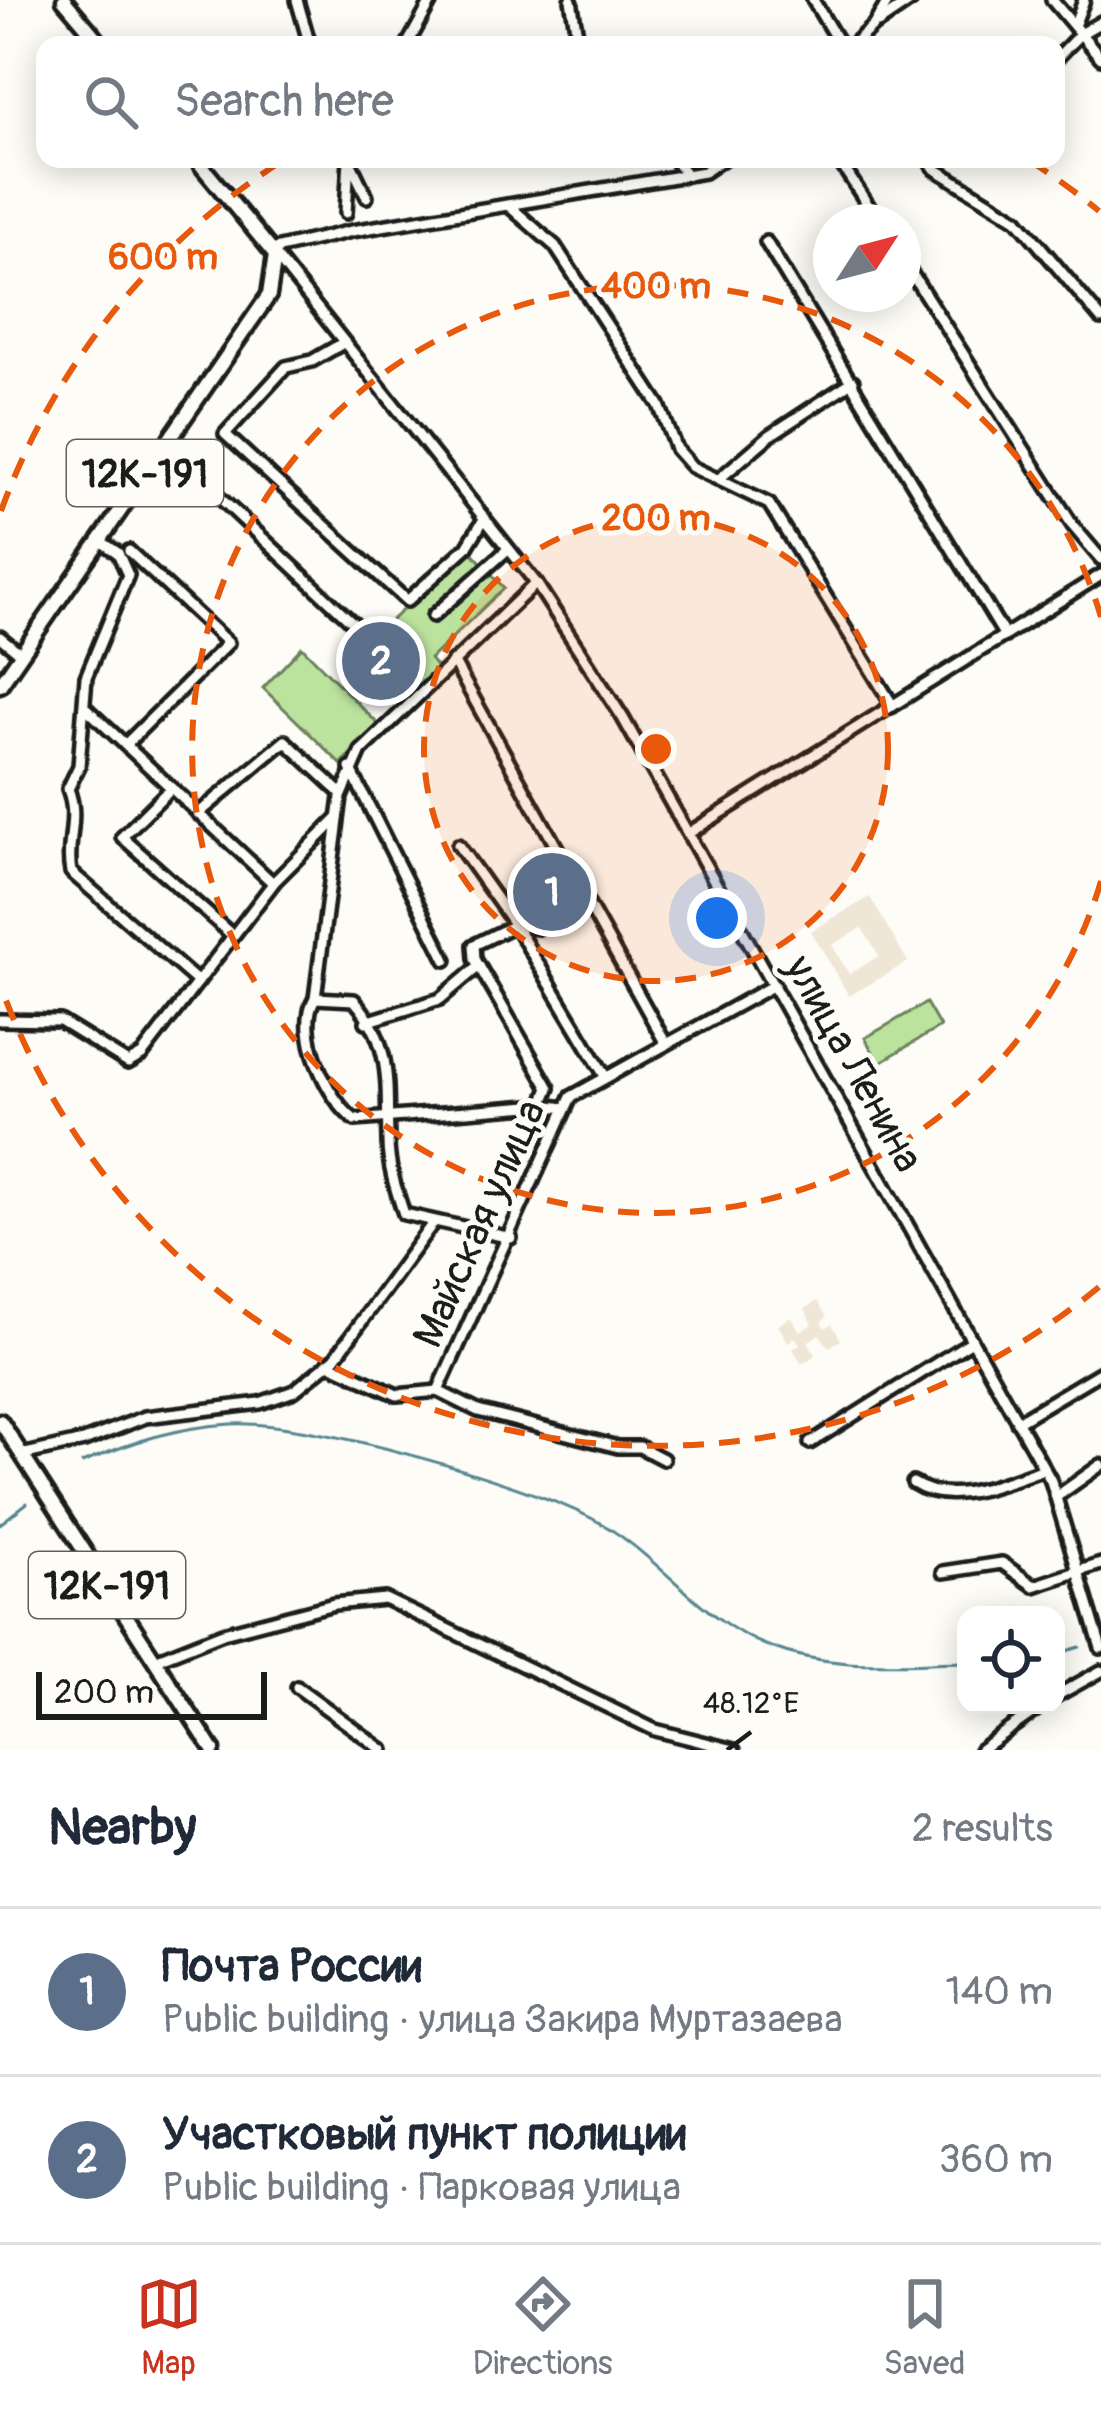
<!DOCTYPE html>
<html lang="en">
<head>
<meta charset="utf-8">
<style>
	:root { --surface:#fff; --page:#f6f6f7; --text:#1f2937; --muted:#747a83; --line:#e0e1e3; --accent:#c8321e }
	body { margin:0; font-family:Pangolin,sans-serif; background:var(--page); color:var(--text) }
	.controls { position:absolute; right:36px; bottom:36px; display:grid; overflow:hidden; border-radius:24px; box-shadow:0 6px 30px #0003 }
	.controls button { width:108px; height:108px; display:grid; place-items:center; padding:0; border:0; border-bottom:3px solid var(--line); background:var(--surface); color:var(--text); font:60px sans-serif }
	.compass { position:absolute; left:813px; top:204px; width:108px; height:108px; border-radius:50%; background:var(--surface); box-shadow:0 6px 30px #0003; rotate:54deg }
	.scale { position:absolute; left:36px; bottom:30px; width:231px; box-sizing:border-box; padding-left:12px; border:6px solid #1c1c1c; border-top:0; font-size:33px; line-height:42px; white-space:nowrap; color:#1c1c1c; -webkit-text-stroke:9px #fdfcf7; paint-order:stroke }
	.you { position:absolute; left:717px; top:918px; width:42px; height:42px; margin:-30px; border:9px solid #fff; border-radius:50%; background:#1a73e8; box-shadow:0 0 0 18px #1a73e833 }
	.badge { display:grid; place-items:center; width:78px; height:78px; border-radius:50%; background:var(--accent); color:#fff; font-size:39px; font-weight:700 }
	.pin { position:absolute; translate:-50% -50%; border:6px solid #fff; box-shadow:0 3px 12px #0006 }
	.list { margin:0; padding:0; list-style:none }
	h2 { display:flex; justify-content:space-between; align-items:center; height:156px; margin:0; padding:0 48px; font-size:51px }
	h2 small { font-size:39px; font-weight:400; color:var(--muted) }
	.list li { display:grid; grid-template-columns:78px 1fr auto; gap:36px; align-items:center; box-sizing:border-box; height:168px; padding:0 48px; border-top:3px solid var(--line) }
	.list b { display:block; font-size:45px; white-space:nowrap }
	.list p { margin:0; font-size:39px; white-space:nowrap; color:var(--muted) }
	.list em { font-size:39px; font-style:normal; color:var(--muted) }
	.icon { flex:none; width:66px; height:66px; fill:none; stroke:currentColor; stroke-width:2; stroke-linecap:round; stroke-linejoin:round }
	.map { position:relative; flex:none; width:1101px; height:1750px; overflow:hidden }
	.search { position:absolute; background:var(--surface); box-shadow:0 6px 30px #0003; left:36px; right:36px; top:36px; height:132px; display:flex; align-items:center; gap:30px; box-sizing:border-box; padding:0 42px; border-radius:24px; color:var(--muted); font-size:45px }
	.sheet { height:492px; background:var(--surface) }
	nav { display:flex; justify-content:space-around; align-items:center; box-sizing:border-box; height:168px; border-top:3px solid var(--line); background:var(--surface); font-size:33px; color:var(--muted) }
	nav a { display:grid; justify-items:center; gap:6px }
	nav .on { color:var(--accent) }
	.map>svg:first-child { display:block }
</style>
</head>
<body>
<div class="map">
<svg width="1101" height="1750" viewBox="0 0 1101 1750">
	<rect width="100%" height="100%" fill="#fdfcf7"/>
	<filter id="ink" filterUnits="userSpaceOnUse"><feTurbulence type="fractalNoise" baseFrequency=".00833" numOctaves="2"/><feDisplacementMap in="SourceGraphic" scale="24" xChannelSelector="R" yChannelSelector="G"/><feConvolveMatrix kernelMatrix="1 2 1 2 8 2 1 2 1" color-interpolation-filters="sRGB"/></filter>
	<g filter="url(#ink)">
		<g fill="#f0e6d5" fill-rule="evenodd">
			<path d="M870 897 908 962 849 996 811 931ZM862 928 879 956 849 974 832 945Z"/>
			<polygon points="817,1301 827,1317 821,1322 825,1328 832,1324 841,1340 829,1347 819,1334 808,1342 816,1355 802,1364 793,1349 800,1344 795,1337 788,1342 778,1325 791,1317 800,1331 813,1324 805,1309"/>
		</g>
		<g fill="#bbe39e" stroke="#6c805d" stroke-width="3">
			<polygon points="469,549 504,588 430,659 438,669 420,686 374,636"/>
			<polygon points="302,647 378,724 341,764 263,688"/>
			<polygon points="926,1003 940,1027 879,1063 865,1038"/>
		</g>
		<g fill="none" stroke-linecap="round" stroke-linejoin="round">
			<g stroke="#57868f" stroke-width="3">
				<path d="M82 1463C131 1442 177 1427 231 1424 308 1419 520 1482 591 1518 657 1551 697 1619 768 1646 832 1671 899 1663 966 1662"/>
				<polyline points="0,1524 27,1503"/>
				<polyline points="1056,1654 1080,1647"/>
			</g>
			<g stroke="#1c1c1c" stroke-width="18">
				<g id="minor">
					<polyline points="297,0 310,45"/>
					<polyline points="571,0 578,40"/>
					<polyline points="813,0 840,45"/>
					<polyline points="1052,0 1101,58"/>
					<polyline points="878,23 912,0"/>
					<polyline points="1074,26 1084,0"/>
					<polyline points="407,45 432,0"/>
					<polyline points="852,45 873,26 889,0"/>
					<polyline points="1056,59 1080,34 1101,22"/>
					<polyline points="674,159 687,175"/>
					<polyline points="838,159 879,222"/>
					<polyline points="928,159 935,169 1017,219 1101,319"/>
					<polyline points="351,164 367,197"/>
					<polyline points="508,205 555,246 659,405 676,449 692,467 769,504 893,706"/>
					<polyline points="346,213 349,159"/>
					<polyline points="766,242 1005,636"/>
					<polyline points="271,250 352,231 704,172 723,159"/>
					<polyline points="275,255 536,583 623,718 1051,1481 1101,1648"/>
					<polyline points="903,260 1073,526 1101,559"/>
					<polyline points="343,343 312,361 286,367 225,434 407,601 467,547 484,519"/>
					<polyline points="172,433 186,466 370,639"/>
					<polyline points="719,479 769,436 853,381"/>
					<path d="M99 540 118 553 128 575 86 677 79 766 68 789C80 819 65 843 71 872L198 982"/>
					<path d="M536 583 361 751 341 797 315 998C295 1030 327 1100 355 1120L542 1105 565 1108"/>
					<polyline points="433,616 508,549"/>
					<polyline points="0,637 21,654"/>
					<polyline points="453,661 666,1044"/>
					<polyline points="87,709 273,883"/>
					<polyline points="125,745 228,643 129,551"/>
					<polyline points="350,768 446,960"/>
					<polyline points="171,788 122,837 233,936"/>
					<polyline points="198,814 285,741 342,794"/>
					<polyline points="689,833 1101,575"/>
					<polyline points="458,845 515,925 605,1076"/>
					<path d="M315 998 354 1000C394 1045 386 1087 388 1141 388 1166 396 1190 404 1214L511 1238"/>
					<polyline points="0,1020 60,1021 128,1063 142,1055 275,881 338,818"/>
					<polyline points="366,1022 440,999 479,966"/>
					<polyline points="542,1105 549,1088 475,959 474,945 515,925 538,928 586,902"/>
					<polyline points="328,1363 397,1395 438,1391 478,1411 618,1447 640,1447 663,1459"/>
					<polyline points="438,1391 571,1097 774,985"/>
					<polyline points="1017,1422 1101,1372"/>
					<polyline points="810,1443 972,1341"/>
					<polyline points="21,1455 84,1441 145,1417 260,1403 294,1391 335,1358 433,1223"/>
					<path d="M913 1483C951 1508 1005 1482 1044 1469"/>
					<polyline points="1056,1497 1101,1465"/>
					<polyline points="943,1572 1002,1563 1034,1586 1101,1564"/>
					<polyline points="155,1660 223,1633 334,1604 385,1599 655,1730 734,1750"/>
					<polyline points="297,1687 383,1750"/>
					<polyline points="1056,1696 1101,1671"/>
					<polyline points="980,1750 1043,1705"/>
				</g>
			</g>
			<g stroke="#1c1c1c" stroke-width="21">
				<g id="major">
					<polyline points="64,0 102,45"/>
					<polyline points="0,685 269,295 275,255 196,159"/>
					<polyline points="0,1421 213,1750"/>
				</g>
			</g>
			<use href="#minor" stroke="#fdfcf7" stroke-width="9"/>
			<use href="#major" stroke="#fdfcf7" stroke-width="12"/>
		</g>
	</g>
	<path fill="none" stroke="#1c1c1c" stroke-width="4.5" d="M727 1750 751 1732"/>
	<circle cx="656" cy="749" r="232" fill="#e8590c" fill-opacity=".12"/>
	<g fill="none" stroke="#e8590c" stroke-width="6" stroke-dasharray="21 15">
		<circle cx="656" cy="749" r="232"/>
		<path d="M1101 881A464 464 0 1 1 1101 617"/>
		<path d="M1099 1287A697 697 0 0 1 1 987M1 511A697 697 0 0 1 282 161M1030 161A697 697 0 0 1 1099 211"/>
	</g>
	<g text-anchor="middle" stroke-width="10" stroke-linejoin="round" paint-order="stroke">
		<g fill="#fdfcf7" stroke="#605f5e" stroke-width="3">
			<rect x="67" y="440" width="156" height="66" rx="9"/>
			<rect x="29" y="1552" width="156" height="66" rx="9"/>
		</g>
		<g font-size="39" font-weight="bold" fill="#1c1c1c">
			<text x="145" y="487">12К-191</text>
			<text x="107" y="1599">12К-191</text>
		</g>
		<g font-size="42" fill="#1c1c1c" stroke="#fdfcf7">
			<text transform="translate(855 1063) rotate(61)" y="15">улица Ленина</text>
			<text transform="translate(478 1223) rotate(-66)" y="15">Майская улица</text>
		</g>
	</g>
	<g font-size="30" text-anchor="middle" fill="#1c1c1c" stroke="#fdfcf7" stroke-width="10" stroke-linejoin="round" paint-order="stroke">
		<text x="751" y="1713">48.12°E</text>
	</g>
	<circle cx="656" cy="749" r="18" fill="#e8590c" stroke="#fdfcf7" stroke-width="6"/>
	<g font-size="36" text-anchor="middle" font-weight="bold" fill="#e8590c" stroke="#fdfcf7" stroke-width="10" stroke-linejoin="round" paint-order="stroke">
		<text x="163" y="269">600 m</text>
		<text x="656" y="298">400 m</text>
		<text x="656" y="530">200 m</text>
	</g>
</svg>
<div class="controls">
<button><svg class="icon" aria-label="locate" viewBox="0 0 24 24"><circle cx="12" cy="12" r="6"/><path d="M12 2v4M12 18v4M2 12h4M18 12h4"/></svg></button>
</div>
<svg class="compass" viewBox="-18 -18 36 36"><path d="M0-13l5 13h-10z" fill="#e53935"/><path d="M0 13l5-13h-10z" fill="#747a83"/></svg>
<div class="scale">200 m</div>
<div class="you"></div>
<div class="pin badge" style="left:552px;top:892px;background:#5c6f8a">1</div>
<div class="pin badge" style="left:381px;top:661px;background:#5c6f8a">2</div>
<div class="search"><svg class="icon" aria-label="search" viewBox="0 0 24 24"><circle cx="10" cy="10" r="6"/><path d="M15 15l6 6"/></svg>Search here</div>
</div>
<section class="sheet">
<h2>Nearby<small>2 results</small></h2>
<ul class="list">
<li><span class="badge" style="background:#5c6f8a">1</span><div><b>Почта России</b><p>Public building · улица Закира Муртазаева</p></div><em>140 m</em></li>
<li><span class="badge" style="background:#5c6f8a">2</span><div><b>Участковый пункт полиции</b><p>Public building · Парковая улица</p></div><em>360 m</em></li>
</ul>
</section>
<nav>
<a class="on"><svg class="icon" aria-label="map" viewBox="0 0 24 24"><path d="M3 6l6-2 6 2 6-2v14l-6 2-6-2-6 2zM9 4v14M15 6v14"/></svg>Map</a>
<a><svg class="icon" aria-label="directions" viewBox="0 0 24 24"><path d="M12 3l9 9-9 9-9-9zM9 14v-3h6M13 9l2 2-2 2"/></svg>Directions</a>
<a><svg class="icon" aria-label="saved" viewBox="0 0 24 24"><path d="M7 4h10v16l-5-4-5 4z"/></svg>Saved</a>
</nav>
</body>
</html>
